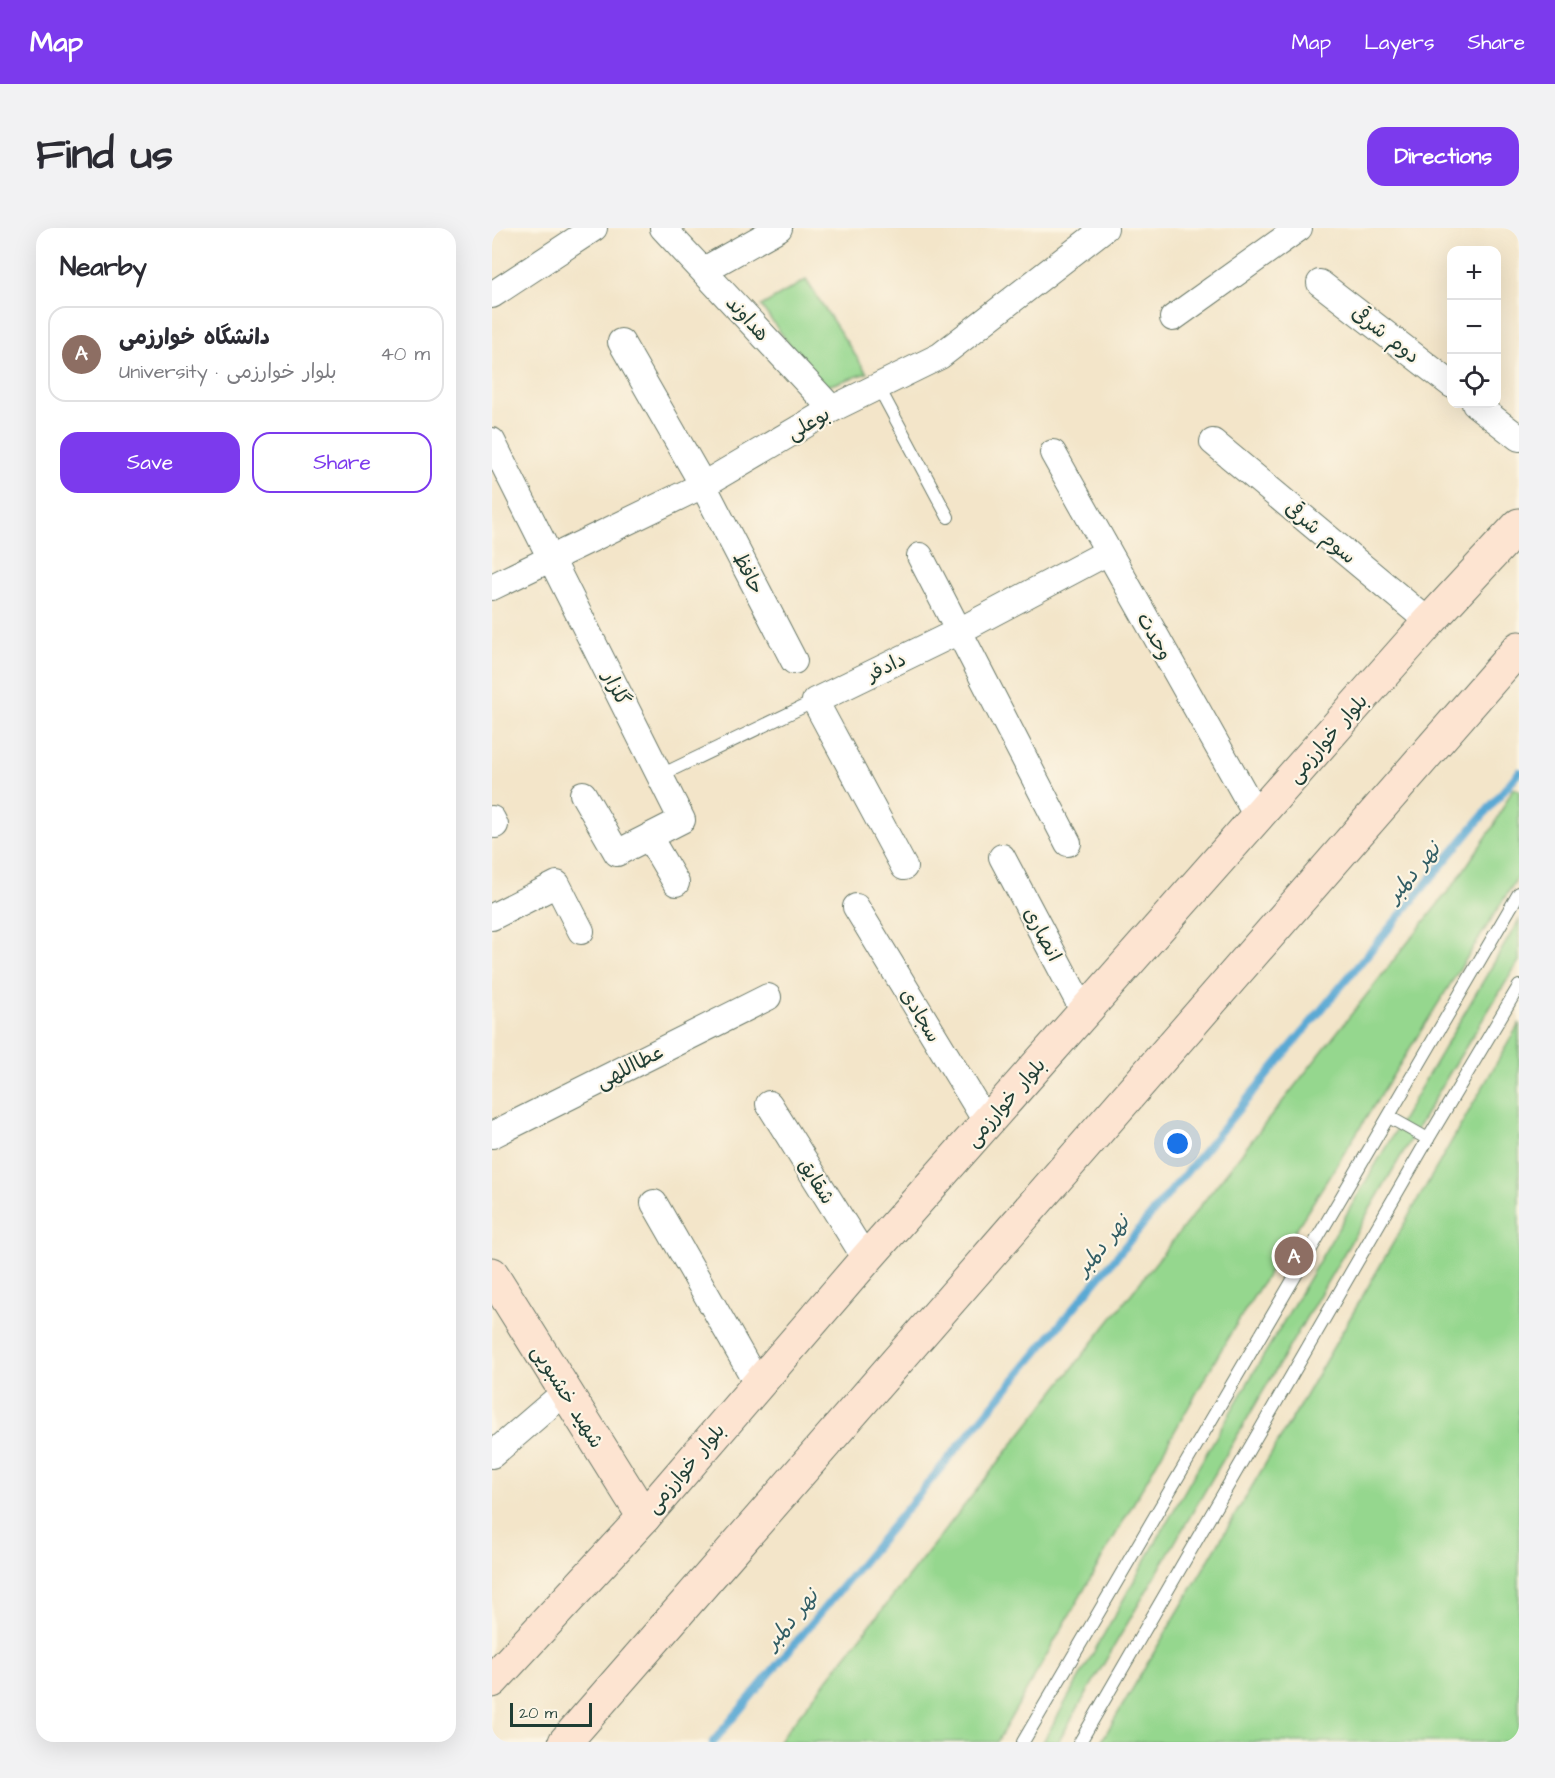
<!DOCTYPE html>
<html lang="en">
<head>
<meta charset="utf-8">
<style>
	:root { --surface:#fff; --page:#f2f2f3; --text:#2b2b33; --muted:#7c7c81; --line:#e1e1e2; --accent:#7c3aed }
	body { margin:0; font-family:"Architects Daughter","Playpen Sans Arabic",sans-serif; background:var(--page); color:var(--text) }
	.controls { position:absolute; right:18px; top:18px; display:grid; overflow:hidden; border-radius:12px; box-shadow:0 6px 24px #0002 }
	.controls button { width:54px; height:54px; display:grid; place-items:center; padding:0; border:0; border-bottom:2px solid var(--line); background:var(--surface); color:var(--text); font:30px sans-serif }
	.scale { position:absolute; left:18px; bottom:15px; width:82px; box-sizing:border-box; padding-left:6px; border:3px solid #1f3d34; border-top:0; font-size:16px; line-height:21px; white-space:nowrap; color:#1f3d34; -webkit-text-stroke:4px #fcf5e5; paint-order:stroke }
	.you { position:absolute; left:686px; top:916px; width:21px; height:21px; margin:-15px; border:4px solid #fff; border-radius:50%; background:#1a73e8; box-shadow:0 0 0 9px #1a73e833 }
	.badge { display:grid; place-items:center; width:39px; height:39px; border-radius:50%; background:var(--accent); color:#fff; font-size:20px; font-weight:700 }
	.pin { position:absolute; translate:-50% -50%; border:3px solid #fff; box-shadow:0 2px 6px #0006 }
	.list { margin:0; padding:0; list-style:none }
	h2 { display:flex; justify-content:space-between; align-items:center; height:78px; margin:0; padding:0 24px; font-size:26px }
	h2 small { font-size:20px; font-weight:400; color:var(--muted) }
	.list li { display:grid; grid-template-columns:39px 1fr auto; gap:18px; align-items:center; box-sizing:border-box; height:96px; margin:0 12px 12px; padding:0 12px; border:2px solid var(--line); border-radius:18px }
	.list b { display:block; font-size:22px; white-space:nowrap }
	.list p { margin:0; font-size:20px; white-space:nowrap; color:var(--muted) }
	.list em { font-size:20px; font-style:normal; color:var(--muted) }
	.actions { display:flex; gap:12px; padding:18px 24px }
	.actions a { flex:1; padding:14px 0; border:2px solid var(--accent); border-radius:18px; text-align:center; font-size:21px; color:var(--accent) }
	.actions .main { background:var(--accent); color:#fff }
	.icon { flex:none; width:33px; height:33px; fill:none; stroke:currentColor; stroke-width:2; stroke-linecap:round; stroke-linejoin:round }
	.map { position:relative; flex:none; width:1027px; height:1514px; overflow:hidden; border-radius:18px }
	header { display:flex; align-items:center; gap:36px; box-sizing:border-box; height:84px; padding:0 30px; background:var(--accent); color:#fff }
	header strong { font-size:28px }
	nav { display:flex; gap:33px; margin-inline-start:auto; font-size:21px }
	.intro { display:flex; align-items:center; justify-content:space-between; box-sizing:border-box; height:144px; padding:0 36px }
	h1 { margin:0; font-size:42px }
	.button { padding:15px 27px; border-radius:18px; background:var(--accent); color:#fff; font-size:21px; font-weight:700 }
	main { display:flex; gap:36px; padding:0 36px }
	aside { flex:1; background:var(--surface); border-radius:18px; box-shadow:0 6px 24px #0002 }
	.map>svg:first-child { display:block }
</style>
</head>
<body>
<header>
<strong>Map</strong>
<nav><a>Map</a><a>Layers</a><a>Share</a></nav>
</header>
<div class="intro"><h1>Find us</h1><a class="button">Directions</a></div>
<main>
<aside>
<h2>Nearby<small></small></h2>
<ul class="list">
<li><span class="badge" style="background:#8d6e63">A</span><div><b>دانشگاه خوارزمی</b><p>University · بلوار خوارزمی</p></div><em>40 m</em></li>
</ul>
<div class="actions"><a class="main">Save</a><a>Share</a></div>
</aside>
<div class="map">
<svg width="1027" height="1514" viewBox="0 0 1027 1514">
	<rect width="100%" height="100%" fill="#fcf5e5"/>
	<filter id="ink" filterUnits="userSpaceOnUse"><feTurbulence type="fractalNoise" baseFrequency=".0167" numOctaves="2"/><feDisplacementMap in="SourceGraphic" scale="12" xChannelSelector="R" yChannelSelector="G"/><feConvolveMatrix kernelMatrix="1 2 1 2 8 2 1 2 1" color-interpolation-filters="sRGB"/></filter>
	<filter id="wash" filterUnits="userSpaceOnUse"><feTurbulence type="fractalNoise" baseFrequency=".008" numOctaves="4" result="noise"/><feDisplacementMap in="SourceGraphic" scale="24" xChannelSelector="R" yChannelSelector="G"/><feGaussianBlur stdDeviation="1.35" result="paint"/><feColorMatrix in="noise" values="0 0 0 0 0 0 0 0 0 0 0 0 0 0 0 0 0 1.4 0 .05"/><feComposite in="paint" operator="in"/></filter>
	<g filter="url(#wash)">
		<rect width="100%" height="100%" fill="#f3e5c9"/>
		<g fill="#95d78e" stroke="#5a8a61" stroke-width="1.5">
			<polygon points="314,52 375,145 329,160 269,78"/>
			<polygon points="1021,560 1027,562 1027,647 740,1103 505,1514 286,1514 965,652 1001,599"/>
			<polygon points="1027,692 1027,733 957,846 566,1514 551,1514 704,1243"/>
			<polygon points="1027,796 1027,1514 609,1514 804,1184"/>
		</g>
		<g fill="none" stroke-linecap="round" stroke-linejoin="round">
			<polyline stroke="#5aa9d4" stroke-width="8" points="221,1514 1027,544"/>
		</g>
	</g>
	<g filter="url(#ink)">
		<g fill="none" stroke-linecap="round" stroke-linejoin="round">
			<g stroke="#697868" stroke-width="14">
				<g id="lane">
					<polyline points="386,158 456,289"/>
					<polyline points="169,547 323,473"/>
					<polyline points="897,889 936,911"/>
					<polyline points="531,1514 1027,665"/>
					<polyline points="588,1514 936,911 1027,758"/>
				</g>
			</g>
			<g stroke="#697868" stroke-width="28">
				<g id="street">
					<polyline points="171,0 340,181"/>
					<polyline points="212,42 287,0"/>
					<polyline points="828,55 960,157"/>
					<polyline points="0,67 102,0"/>
					<polyline points="681,90 807,0"/>
					<polyline points="129,114 211,257 302,433"/>
					<polyline points="983,176 1027,210"/>
					<polyline points="0,213 190,592 125,625 91,566"/>
					<polyline points="721,214 937,394"/>
					<polyline points="561,225 766,590"/>
					<polyline points="428,328 576,615"/>
					<polyline points="0,359 211,257 340,181 448,128 613,0"/>
					<polyline points="0,591 3,597"/>
					<polyline points="157,609 184,655"/>
					<polyline points="510,629 592,784"/>
					<polyline points="412,639 323,473 467,403 616,324"/>
					<polyline points="364,679 495,895"/>
					<polyline points="0,689 65,656 89,703"/>
					<polyline points="277,876 374,1031"/>
					<polyline points="0,907 276,769"/>
					<polyline points="162,975 265,1155"/>
					<polyline points="0,1227 73,1164"/>
				</g>
			</g>
			<g stroke="#697868" stroke-width="35">
				<g id="secondary">
					<polyline points="0,1046 152,1289"/>
					<polyline points="0,1453 152,1289 374,1031 937,394 1027,297"/>
					<polyline points="73,1514 1027,420"/>
				</g>
			</g>
			<use href="#lane" stroke="#fff" stroke-width="12"/>
			<use href="#street" stroke="#fff" stroke-width="26"/>
			<use href="#secondary" stroke="#fde4d1" stroke-width="33"/>
		</g>
	</g>
	<g text-anchor="middle" stroke-width="4.5" stroke-linejoin="round" paint-order="stroke">
		<g font-size="20" fill="#1f3d34" stroke="#fcf5e5">
			<text transform="translate(256 90) rotate(47)" y="7">هداوند</text>
			<text transform="translate(894 106) rotate(38)" y="7">دوم شرقی</text>
			<text transform="translate(316 195) rotate(-30)" y="7">بوعلی</text>
			<text transform="translate(829 304) rotate(40)" y="7">سوم شرقی</text>
			<text transform="translate(257 345) rotate(63)" y="7">حافظ</text>
			<text transform="translate(663 408) rotate(61)" y="7">وحدت</text>
			<text transform="translate(394 438) rotate(-26)" y="7">دادفر</text>
			<text transform="translate(125 460) rotate(63)" y="7">گلزار</text>
			<text transform="translate(835 510) rotate(-49)" y="7">بلوار خوارزمی</text>
			<text transform="translate(551 706) rotate(62)" y="7">انصاری</text>
			<text transform="translate(429 787) rotate(59)" y="7">سجادی</text>
			<text transform="translate(138 838) rotate(-27)" y="7">عطااللهی</text>
			<text transform="translate(513 874) rotate(-49)" y="7">بلوار خوارزمی</text>
			<text transform="translate(325 953) rotate(58)" y="7">شقایق</text>
			<text transform="translate(76 1168) rotate(58)" y="7">شهید خشبویی</text>
			<text transform="translate(193 1240) rotate(-50)" y="7">بلوار خوارزمی</text>
		</g>
		<g font-size="21" font-style="italic" fill="#315d64" stroke="#fcf5e5">
			<text transform="translate(921 644) rotate(-50)" y="7">نهر دلمبر</text>
			<text transform="translate(610 1017) rotate(-50)" y="7">نهر دلمبر</text>
			<text transform="translate(299 1391) rotate(-50)" y="7">نهر دلمبر</text>
		</g>
	</g>
</svg>
<div class="controls">
<button>+</button>
<button>−</button>
<button><svg class="icon" aria-label="locate" viewBox="0 0 24 24"><circle cx="12" cy="12" r="6"/><path d="M12 2v4M12 18v4M2 12h4M18 12h4"/></svg></button>
</div>
<div class="scale">20 m</div>
<div class="you"></div>
<div class="pin badge" style="left:802px;top:1028px;background:#8d6e63">A</div>
</div>
</main>
</body>
</html>
